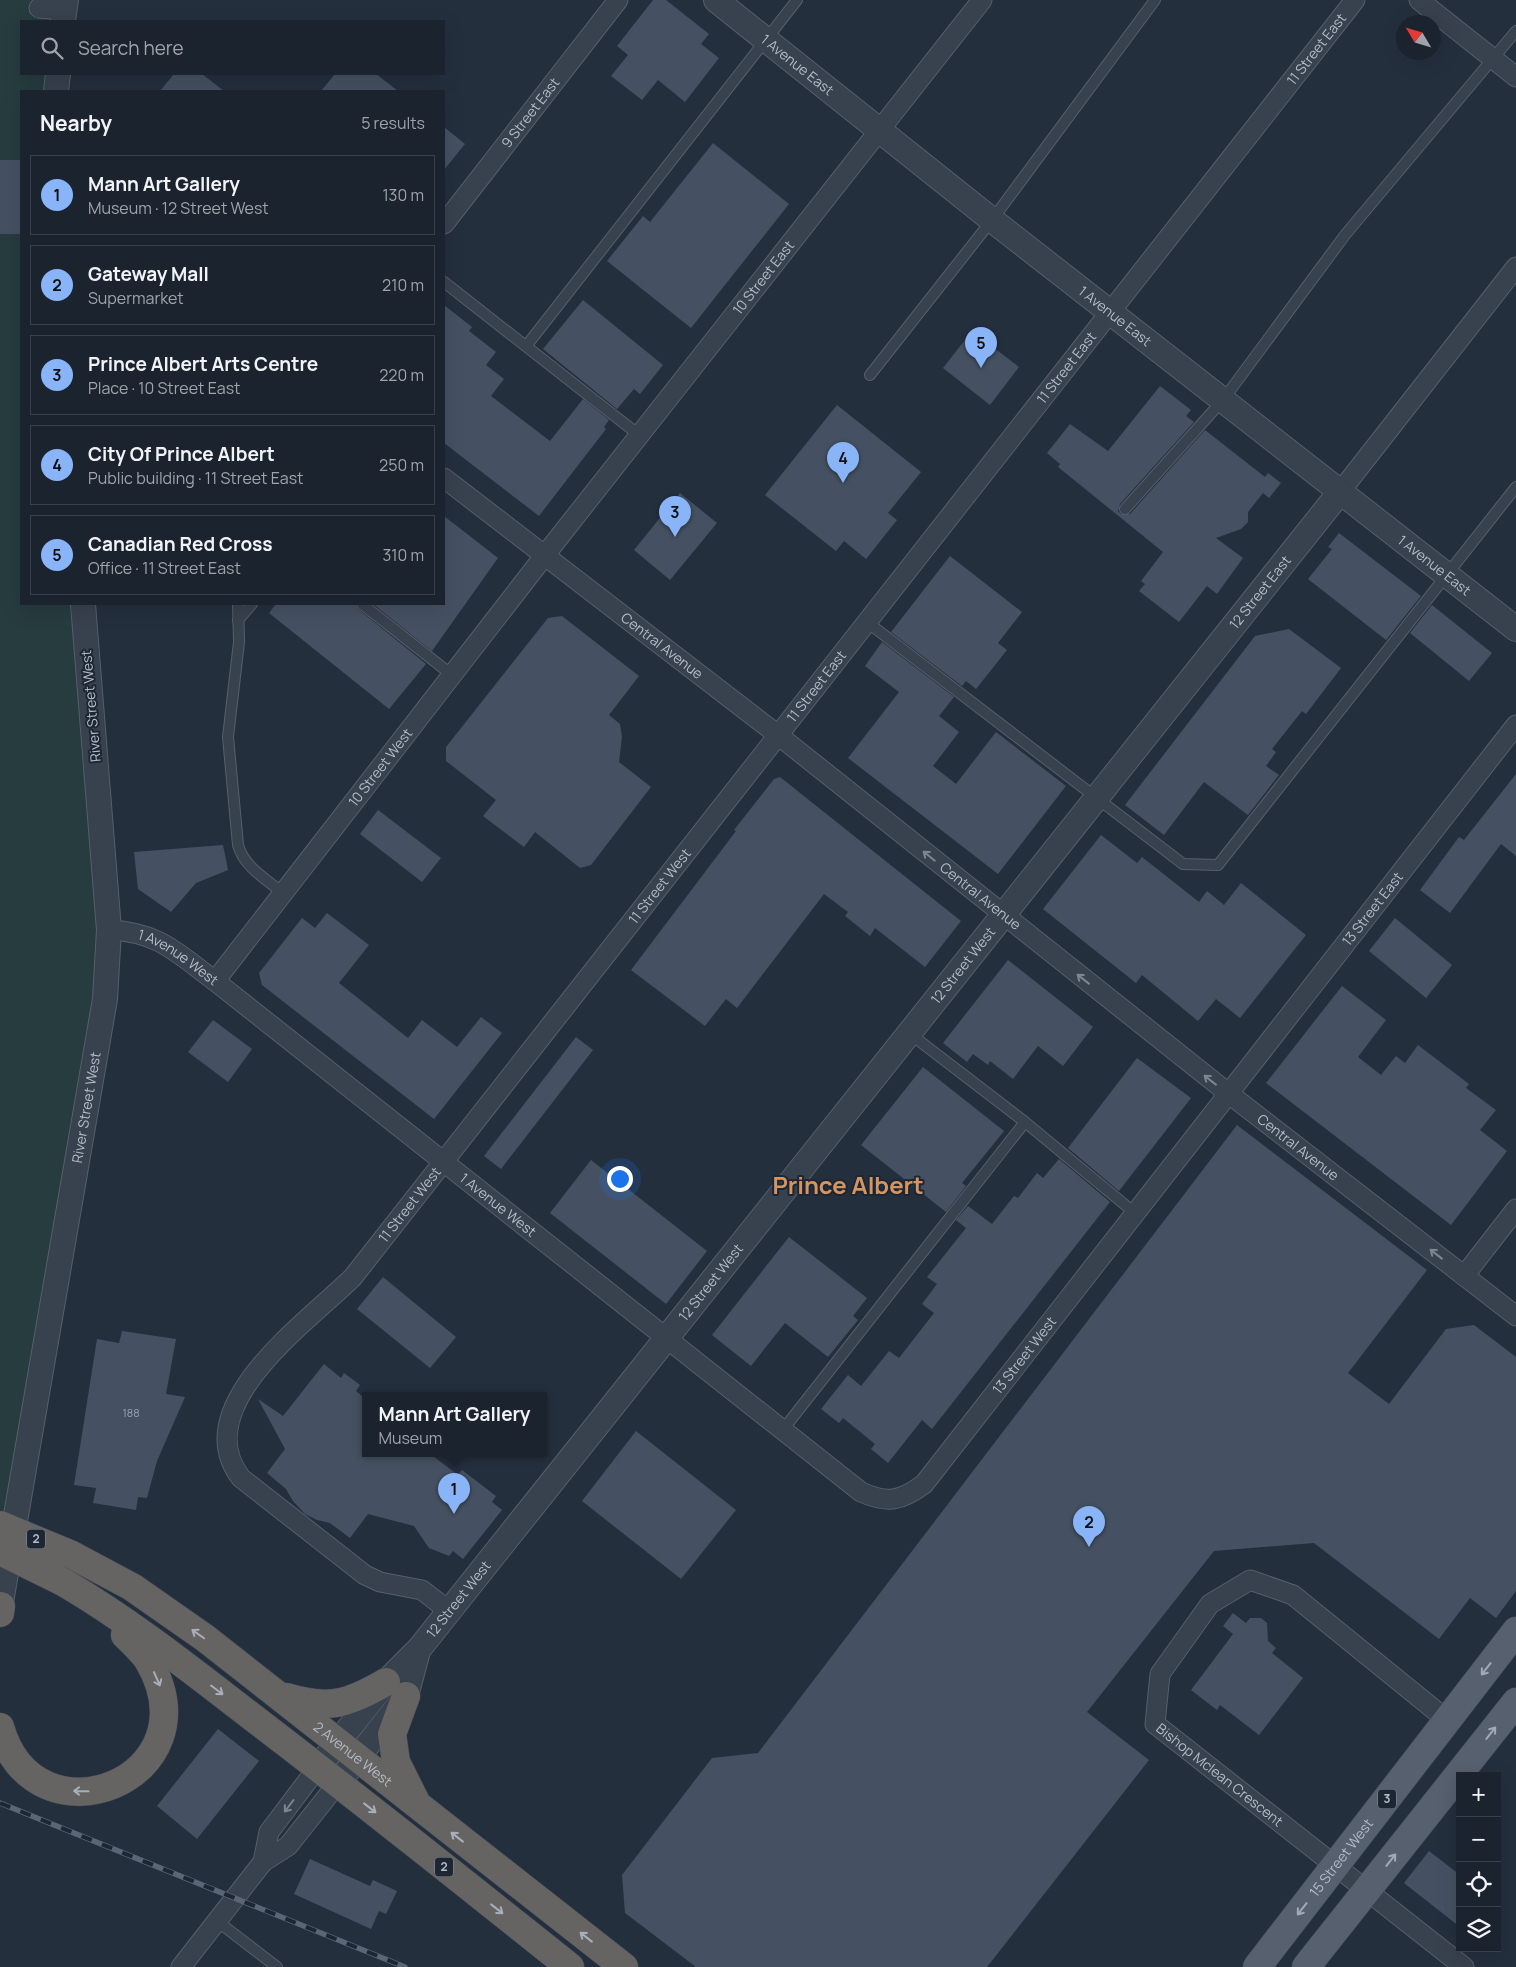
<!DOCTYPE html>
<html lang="en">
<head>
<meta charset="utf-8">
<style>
	:root { --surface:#1b232e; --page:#242b36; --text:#f1f3f6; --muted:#a0a4aa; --line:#39404a; --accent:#8ab4f8 }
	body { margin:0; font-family:Manrope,sans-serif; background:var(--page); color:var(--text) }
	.controls { position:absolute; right:15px; bottom:15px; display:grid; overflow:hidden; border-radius:0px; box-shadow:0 5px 20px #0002 }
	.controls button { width:45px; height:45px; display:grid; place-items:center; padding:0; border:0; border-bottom:1px solid var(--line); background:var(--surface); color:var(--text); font:25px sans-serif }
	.compass { position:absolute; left:1396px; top:15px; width:45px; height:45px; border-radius:50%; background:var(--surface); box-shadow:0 5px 20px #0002; rotate:308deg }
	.you { position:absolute; left:619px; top:1178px; width:18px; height:18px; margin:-12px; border:4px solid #fff; border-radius:50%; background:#1a73e8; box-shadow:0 0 0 8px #1a73e833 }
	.badge { display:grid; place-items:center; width:32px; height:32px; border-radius:50%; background:var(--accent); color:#111; font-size:16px; font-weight:700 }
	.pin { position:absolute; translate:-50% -41px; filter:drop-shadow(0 1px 2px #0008) }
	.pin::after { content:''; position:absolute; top:26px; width:18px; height:15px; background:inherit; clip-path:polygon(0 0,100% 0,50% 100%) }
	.popup { position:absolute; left:362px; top:1392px; width:185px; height:65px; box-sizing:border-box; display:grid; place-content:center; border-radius:0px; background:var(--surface); filter:drop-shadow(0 1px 4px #0005); font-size:16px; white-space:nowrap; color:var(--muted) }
	.popup b { font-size:19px; color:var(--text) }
	.popup::after { content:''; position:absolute; left:50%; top:100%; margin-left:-10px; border:10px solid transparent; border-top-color:var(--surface) }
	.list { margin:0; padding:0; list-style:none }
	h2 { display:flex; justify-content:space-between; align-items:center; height:65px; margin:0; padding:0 20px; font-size:21px }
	h2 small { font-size:16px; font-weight:400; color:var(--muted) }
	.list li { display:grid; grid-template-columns:32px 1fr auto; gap:15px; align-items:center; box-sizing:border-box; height:80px; margin:0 10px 10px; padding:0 10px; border:1px solid var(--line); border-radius:0px }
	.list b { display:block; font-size:19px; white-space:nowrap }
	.list p { margin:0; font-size:16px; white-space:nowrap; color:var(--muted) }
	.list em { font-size:16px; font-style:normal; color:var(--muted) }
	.icon { flex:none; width:28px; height:28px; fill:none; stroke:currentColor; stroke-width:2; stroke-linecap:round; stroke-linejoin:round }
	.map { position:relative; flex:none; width:1516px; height:1967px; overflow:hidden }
	.search { position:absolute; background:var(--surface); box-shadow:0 5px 20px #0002; left:20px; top:20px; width:425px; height:55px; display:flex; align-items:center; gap:12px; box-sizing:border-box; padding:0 18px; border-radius:0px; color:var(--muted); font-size:19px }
	.panel { position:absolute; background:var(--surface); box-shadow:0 5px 20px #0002; left:20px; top:90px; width:425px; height:515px; border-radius:0px }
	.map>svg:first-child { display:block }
</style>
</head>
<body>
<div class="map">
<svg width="1516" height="1967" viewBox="0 0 1516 1967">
	<rect width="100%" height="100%" fill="#242f3e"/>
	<polygon fill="#263c3f" points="0,0 76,0 74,21 21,21 21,74 68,74 66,91 21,91 21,604 87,604 116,917 0,1553"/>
	<g fill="#455162">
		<polygon points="653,0 666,0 709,34 701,44 719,58 685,102 658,80 642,100 611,76 628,55 617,46"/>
		<polygon points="174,74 202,74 224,91 160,91"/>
		<polygon points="335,74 376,74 398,91 321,91"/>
		<polygon points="444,127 465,144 444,170"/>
		<polygon points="713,143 789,204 691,328 607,261 643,216 650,222"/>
		<rect x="0" y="160" width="21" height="74"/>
		<polygon points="583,300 663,365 640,394 634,389 617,409 543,349"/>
		<polygon points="444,305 472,327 469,331 496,352 486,365 504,379 491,396 550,441 583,399 609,420 604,427 606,429 539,516 444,443"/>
		<polygon points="972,331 1019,367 990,405 943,368"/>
		<polygon points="1160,386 1191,410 1186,416 1194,422 1120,504 1118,511 1121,514 1130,514 1205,430 1265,477 1268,473 1281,483 1269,498 1263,493 1248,512 1248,522 1241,529 1216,538 1243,558 1217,594 1207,586 1179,622 1139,591 1145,584 1141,581 1163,552 1058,467 1060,464 1047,453 1070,424 1108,451"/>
		<polygon points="837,405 921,472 888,513 897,520 866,559 844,541 836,551 765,495"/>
		<polygon points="680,493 717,523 670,580 634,550"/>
		<polygon points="444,516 498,558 432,651 373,604 444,604"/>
		<polygon points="1339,533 1421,596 1386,640 1308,579 1332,549 1328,547"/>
		<polygon points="950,556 1022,612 998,643 1007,650 976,689 966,681 962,686 891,632"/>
		<polygon points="276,604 355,604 358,609 426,664 389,709 269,613"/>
		<polygon points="1432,605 1492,653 1469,681 1410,633"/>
		<polygon points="562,616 639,676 609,715 620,724 622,737 619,762 651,787 591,865 580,868 535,832 524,847 483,816 496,800 446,761 446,747 548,618"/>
		<polygon points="1289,629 1341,668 1306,714 1302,711 1272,749 1276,752 1266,766 1279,775 1248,815 1204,782 1164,835 1125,805 1255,636"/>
		<polygon points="882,642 954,697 939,716 959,732 933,766 956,784 996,732 1066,786 998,874 848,758 899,692 865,666"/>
		<polygon points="1516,774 1516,856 1501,844 1450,913 1420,890 1459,837 1464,840"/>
		<polygon points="780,777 961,921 925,967 875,928 870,936 845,916 848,912 824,894 737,1008 726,999 705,1026 631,970 736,831 734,830 774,779"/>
		<polygon points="378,810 441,858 422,882 360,834"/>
		<polygon points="1101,835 1137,863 1142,857 1199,902 1207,891 1224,905 1241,883 1306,935 1240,1018 1216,999 1198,1021 1142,975 1136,983 1043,909"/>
		<polygon points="223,845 228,870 196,883 171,912 138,889 134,852"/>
		<polygon points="327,913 369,945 339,983 408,1038 422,1020 457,1047 481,1017 502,1033 434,1119 262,985 259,973 302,918 315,928"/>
		<polygon points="1395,918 1452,965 1426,998 1369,951"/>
		<polygon points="1008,960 1093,1027 1063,1066 1038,1046 1013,1079 990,1061 988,1065 973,1054 967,1062 943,1043"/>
		<polygon points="1342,986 1386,1020 1358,1057 1381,1075 1396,1056 1405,1063 1418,1045 1469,1084 1466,1088 1496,1110 1480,1130 1507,1151 1451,1225 1266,1083"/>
		<polygon points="213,1020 252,1049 228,1082 188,1052"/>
		<polygon points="576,1037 593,1050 501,1169 484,1156"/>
		<polygon points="1137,1058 1191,1098 1119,1191 1068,1148"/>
		<polygon points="923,1067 1004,1131 962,1183 966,1186 946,1212 861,1145"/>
		<polygon points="1237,1125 1427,1270 1348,1373 1389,1404 1446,1329 1474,1325 1516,1357 1516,1591 1496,1618 1470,1598 1439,1639 1314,1543 1214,1551 1087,1712 1149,1760 987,1967 696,1967 625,1913 622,1875 712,1758 758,1753"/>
		<polygon points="1059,1159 1110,1202 932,1429 922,1420 888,1463 871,1449 875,1444 843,1418 839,1423 821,1409 848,1375 861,1386 889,1351 899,1358 934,1313 922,1304 937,1284 927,1277 966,1228 956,1220 968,1206 992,1224 1014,1196 1018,1198 1037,1173 1043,1178"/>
		<polygon points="591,1160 707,1251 666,1304 550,1213"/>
		<polygon points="789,1237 867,1298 853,1316 858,1320 828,1357 785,1323 751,1366 712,1335"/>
		<polygon points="383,1277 456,1337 430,1368 357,1309"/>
		<polygon points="122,1331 176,1339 166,1394 185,1397 157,1461 147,1498 138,1497 136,1510 93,1503 96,1488 74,1485 97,1339 119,1343"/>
		<polygon points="324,1364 341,1378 344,1373 360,1385 356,1391 365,1399 365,1453 429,1453 458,1475 462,1470 496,1496 492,1502 502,1510 463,1559 453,1551 449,1556 429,1548 414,1526 368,1514 350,1538 330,1523 317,1520 305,1514 293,1501 286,1489 267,1473 285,1449 258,1399 283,1416"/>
		<polygon points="636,1431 736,1510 681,1579 582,1501"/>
		<polygon points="1233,1613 1246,1623 1250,1618 1261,1618 1267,1623 1268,1641 1276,1648 1272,1653 1303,1678 1259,1735 1220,1705 1217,1710 1191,1690 1233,1634 1223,1626"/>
		<polygon points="218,1729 259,1761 197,1839 157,1806"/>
		<polygon points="1429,1851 1460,1875 1460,1927 1404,1883"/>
		<polygon points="310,1859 370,1886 373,1880 397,1891 386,1914 379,1911 371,1929 294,1894"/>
	</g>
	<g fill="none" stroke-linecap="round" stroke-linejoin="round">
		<g stroke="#565f6c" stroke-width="12">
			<g id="service">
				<polyline points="444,282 639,435"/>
				<polyline points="527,345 797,0"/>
				<polyline points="870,375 992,220 1155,0"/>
				<polyline points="1125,509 1223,400 1345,235 1516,31"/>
				<path d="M238 604 239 642 228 737 238 845C244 867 266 879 283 893"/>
				<polyline points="362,604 452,675"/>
				<polyline points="238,620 252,604"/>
				<polyline points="867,622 1183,864 1218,865 1516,487"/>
				<polyline points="909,1033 1025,1122 1136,1214"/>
				<polyline points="782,1431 1025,1122"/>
				<polyline points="217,1921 277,1967"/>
			</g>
		</g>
		<g stroke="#565f6c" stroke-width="21">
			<g id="minor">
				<polyline points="1419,0 1516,77"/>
				<polyline points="39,8 65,10"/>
				<path id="s1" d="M444 224 618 0"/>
				<path id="s2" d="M444 478 778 735 1228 1093 1516 1316"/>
				<polyline points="1340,492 1516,267"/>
				<path id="s3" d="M109 930C159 932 177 953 215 981L861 1492C888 1504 901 1501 924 1484L1516 725"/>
				<path id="s4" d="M215 981 545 555 982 0"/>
				<polyline points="1464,1276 1516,1209"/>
				<path id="s5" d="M449 1611 422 1590 380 1582 365 1575 241 1478C186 1406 309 1321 353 1277L1355 0"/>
				<path id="s6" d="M1447 1720 1293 1595 1250 1580 1210 1604 1160 1674 1155 1724 1464 1967"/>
				<polyline points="263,1862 269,1832 318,1767"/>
				<polyline points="181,1967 263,1862 288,1846 338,1783"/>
			</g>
		</g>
		<g stroke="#565f6c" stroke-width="26">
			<g id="tertiary">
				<path id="s7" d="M716 0 992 220 1516 629"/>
				<polyline points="63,21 66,0"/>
				<polyline points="56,91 58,74"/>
				<path id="s8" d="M0 1608 105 999 109 930 83 604"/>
				<path id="s9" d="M318 1767 386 1682 419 1649 1340 492"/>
				<polyline points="338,1783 406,1696 418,1651"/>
			</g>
		</g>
		<g stroke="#414a57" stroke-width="29">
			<g id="primary">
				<path id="s10" d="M1257 1967 1516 1631"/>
				<polyline points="1306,1967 1516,1702"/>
			</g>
		</g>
		<g stroke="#434c59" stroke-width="29">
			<g id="trunk">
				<path id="s11" d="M72 1555 132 1587 205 1638 624 1967"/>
				<path d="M63 1582C133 1623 196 1674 260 1723 365 1803 467 1885 570 1967"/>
				<polyline points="0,1613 1,1606"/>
				<polyline points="406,1696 392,1734 396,1762 415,1800"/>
				<path d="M286 1697C329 1710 348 1704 386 1682"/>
				<path d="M0 1727C35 1851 218 1779 148 1660 142 1651 133 1643 125 1635"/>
			</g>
		</g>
		<use href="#service" stroke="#38414e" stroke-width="10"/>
		<use href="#minor" stroke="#38414e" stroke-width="19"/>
		<use href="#tertiary" stroke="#38414e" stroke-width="24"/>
		<use href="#primary" stroke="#56606e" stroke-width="28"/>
		<use href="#trunk" stroke="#656462" stroke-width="28"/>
		<g stroke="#5a6575" stroke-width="5.5">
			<polyline id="rail" points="0,1803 405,1967"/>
		</g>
		<use href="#rail" stroke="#1d2633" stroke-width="4" stroke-dasharray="11" stroke-linecap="butt"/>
		<g stroke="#434c59" stroke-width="29" stroke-linecap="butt">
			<g id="trunk-bridge">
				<polyline points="0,1525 72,1555"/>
				<polyline points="0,1551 63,1582"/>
			</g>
		</g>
		<use href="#trunk-bridge" stroke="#656462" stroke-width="28"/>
	</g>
	<defs><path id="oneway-shaft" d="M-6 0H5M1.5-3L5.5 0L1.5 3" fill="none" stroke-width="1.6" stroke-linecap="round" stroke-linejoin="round" transform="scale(1.25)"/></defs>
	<g stroke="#7c8592">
		<use href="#oneway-shaft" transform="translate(929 856) rotate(-141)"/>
		<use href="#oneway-shaft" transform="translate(1083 979) rotate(-142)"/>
		<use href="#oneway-shaft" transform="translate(1210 1080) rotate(-142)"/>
		<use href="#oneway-shaft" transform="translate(1436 1254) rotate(-142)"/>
		<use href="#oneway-shaft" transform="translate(289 1806) rotate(127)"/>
	</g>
	<g stroke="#a8afba">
		<use href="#oneway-shaft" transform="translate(198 1634) rotate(-145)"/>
		<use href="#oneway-shaft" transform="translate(157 1679) rotate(66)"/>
		<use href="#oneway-shaft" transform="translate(217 1690) rotate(37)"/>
		<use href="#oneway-shaft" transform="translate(81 1791) rotate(-179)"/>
		<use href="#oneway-shaft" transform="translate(370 1808) rotate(38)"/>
		<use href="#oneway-shaft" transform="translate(457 1837) rotate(-142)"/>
		<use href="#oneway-shaft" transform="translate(497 1909) rotate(38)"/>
		<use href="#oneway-shaft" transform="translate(586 1937) rotate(-142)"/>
	</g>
	<g stroke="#a1aab7">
		<use href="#oneway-shaft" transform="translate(1486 1669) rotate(128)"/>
		<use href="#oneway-shaft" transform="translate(1491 1733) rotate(-52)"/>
		<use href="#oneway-shaft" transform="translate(1391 1860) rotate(-52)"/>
		<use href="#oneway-shaft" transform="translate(1302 1909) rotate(128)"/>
	</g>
	<g text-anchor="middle" stroke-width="4" stroke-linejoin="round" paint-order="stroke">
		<g font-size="11" fill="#98a1af">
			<text x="131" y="1417">188</text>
		</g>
		<g fill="#1d2633" stroke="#878f9c" stroke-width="1">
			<rect x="27" y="1529.5" width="18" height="19" rx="4"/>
			<rect x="1378" y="1789.5" width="18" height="19" rx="4"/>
			<rect x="435" y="1857.5" width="18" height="19" rx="4"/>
		</g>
		<g font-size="12" font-weight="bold" fill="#b4bcc9">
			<text x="36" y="1543">2</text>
			<text x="1387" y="1803">3</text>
			<text x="444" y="1871">2</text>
		</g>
		<g font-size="14" fill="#b4bcc9" stroke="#1d2633">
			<text dy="5" stroke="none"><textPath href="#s5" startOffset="2064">11 Street East</textPath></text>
			<text dy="5" stroke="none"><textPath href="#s7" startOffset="104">1 Avenue East</textPath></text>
			<text dy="5" stroke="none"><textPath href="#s1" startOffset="141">9 Street East</textPath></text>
			<text dy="5" stroke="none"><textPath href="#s4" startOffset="892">10 Street East</textPath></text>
			<text dy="5" stroke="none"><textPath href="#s7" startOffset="509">1 Avenue East</textPath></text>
			<text dy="5" stroke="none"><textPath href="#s5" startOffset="1659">11 Street East</textPath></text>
			<text dy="5" stroke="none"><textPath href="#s7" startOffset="914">1 Avenue East</textPath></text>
			<text dy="5" stroke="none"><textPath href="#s9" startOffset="1506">12 Street East</textPath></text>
			<text dy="5" stroke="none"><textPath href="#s2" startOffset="275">Central Avenue</textPath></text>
			<text dy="5" stroke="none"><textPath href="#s5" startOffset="1254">11 Street East</textPath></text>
			<text transform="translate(91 706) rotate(-95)" y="5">River Street West</text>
			<text dy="5" stroke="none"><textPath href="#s4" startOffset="270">10 Street West</textPath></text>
			<text dy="5" stroke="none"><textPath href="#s5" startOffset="1000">11 Street West</textPath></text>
			<text dy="5" stroke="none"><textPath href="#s2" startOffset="680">Central Avenue</textPath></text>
			<text dy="5" stroke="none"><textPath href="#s3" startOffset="1741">13 Street East</textPath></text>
			<text dy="5" stroke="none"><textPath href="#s3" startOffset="76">1 Avenue West</textPath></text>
			<text dy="5" stroke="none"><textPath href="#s9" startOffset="1029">12 Street West</textPath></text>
			<text dy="5" stroke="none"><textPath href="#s8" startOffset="508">River Street West</textPath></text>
			<text dy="5" stroke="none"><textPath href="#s2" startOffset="1085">Central Avenue</textPath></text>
			<text dy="5" stroke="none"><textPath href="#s5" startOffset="595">11 Street West</textPath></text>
			<text dy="5" stroke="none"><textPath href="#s3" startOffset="481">1 Avenue West</textPath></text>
			<text dy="5" stroke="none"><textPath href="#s9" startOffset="624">12 Street West</textPath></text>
			<text dy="5" stroke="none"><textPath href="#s3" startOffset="1175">13 Street West</textPath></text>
			<text dy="5" stroke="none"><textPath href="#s9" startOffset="219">12 Street West</textPath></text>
			<text dy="5" stroke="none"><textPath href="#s11" startOffset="345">2 Avenue West</textPath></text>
			<text dy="5" stroke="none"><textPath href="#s6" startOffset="509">Bishop Mclean Crescent</textPath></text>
			<text dy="5" stroke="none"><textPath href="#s10" startOffset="138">15 Street West</textPath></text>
		</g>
		<g font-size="24" font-weight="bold" fill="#d59563" stroke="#1d2633">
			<text x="848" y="1194">Prince Albert</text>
		</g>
	</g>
</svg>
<div class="controls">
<button>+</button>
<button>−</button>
<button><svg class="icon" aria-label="locate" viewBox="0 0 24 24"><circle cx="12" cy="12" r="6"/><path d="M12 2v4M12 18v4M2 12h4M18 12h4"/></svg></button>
<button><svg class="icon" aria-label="layers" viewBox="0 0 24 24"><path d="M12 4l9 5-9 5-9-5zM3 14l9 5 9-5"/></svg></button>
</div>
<svg class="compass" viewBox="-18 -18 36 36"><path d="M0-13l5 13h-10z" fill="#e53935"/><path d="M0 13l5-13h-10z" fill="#a0a4aa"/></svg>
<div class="you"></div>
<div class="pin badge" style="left:454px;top:1514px">1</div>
<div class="popup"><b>Mann Art Gallery</b>Museum</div>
<div class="pin badge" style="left:1089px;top:1547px">2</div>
<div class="pin badge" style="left:675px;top:537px">3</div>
<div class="pin badge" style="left:843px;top:483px">4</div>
<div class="pin badge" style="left:981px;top:368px">5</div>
<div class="search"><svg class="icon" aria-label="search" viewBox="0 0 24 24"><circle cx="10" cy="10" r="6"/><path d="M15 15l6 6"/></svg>Search here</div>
<section class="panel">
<h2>Nearby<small>5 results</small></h2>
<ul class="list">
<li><span class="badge">1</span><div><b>Mann Art Gallery</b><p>Museum · 12 Street West</p></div><em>130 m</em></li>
<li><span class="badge">2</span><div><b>Gateway Mall</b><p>Supermarket</p></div><em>210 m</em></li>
<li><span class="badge">3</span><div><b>Prince Albert Arts Centre</b><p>Place · 10 Street East</p></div><em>220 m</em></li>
<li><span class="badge">4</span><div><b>City Of Prince Albert</b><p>Public building · 11 Street East</p></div><em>250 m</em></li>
<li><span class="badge">5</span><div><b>Canadian Red Cross</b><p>Office · 11 Street East</p></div><em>310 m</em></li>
</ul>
</section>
</div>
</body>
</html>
